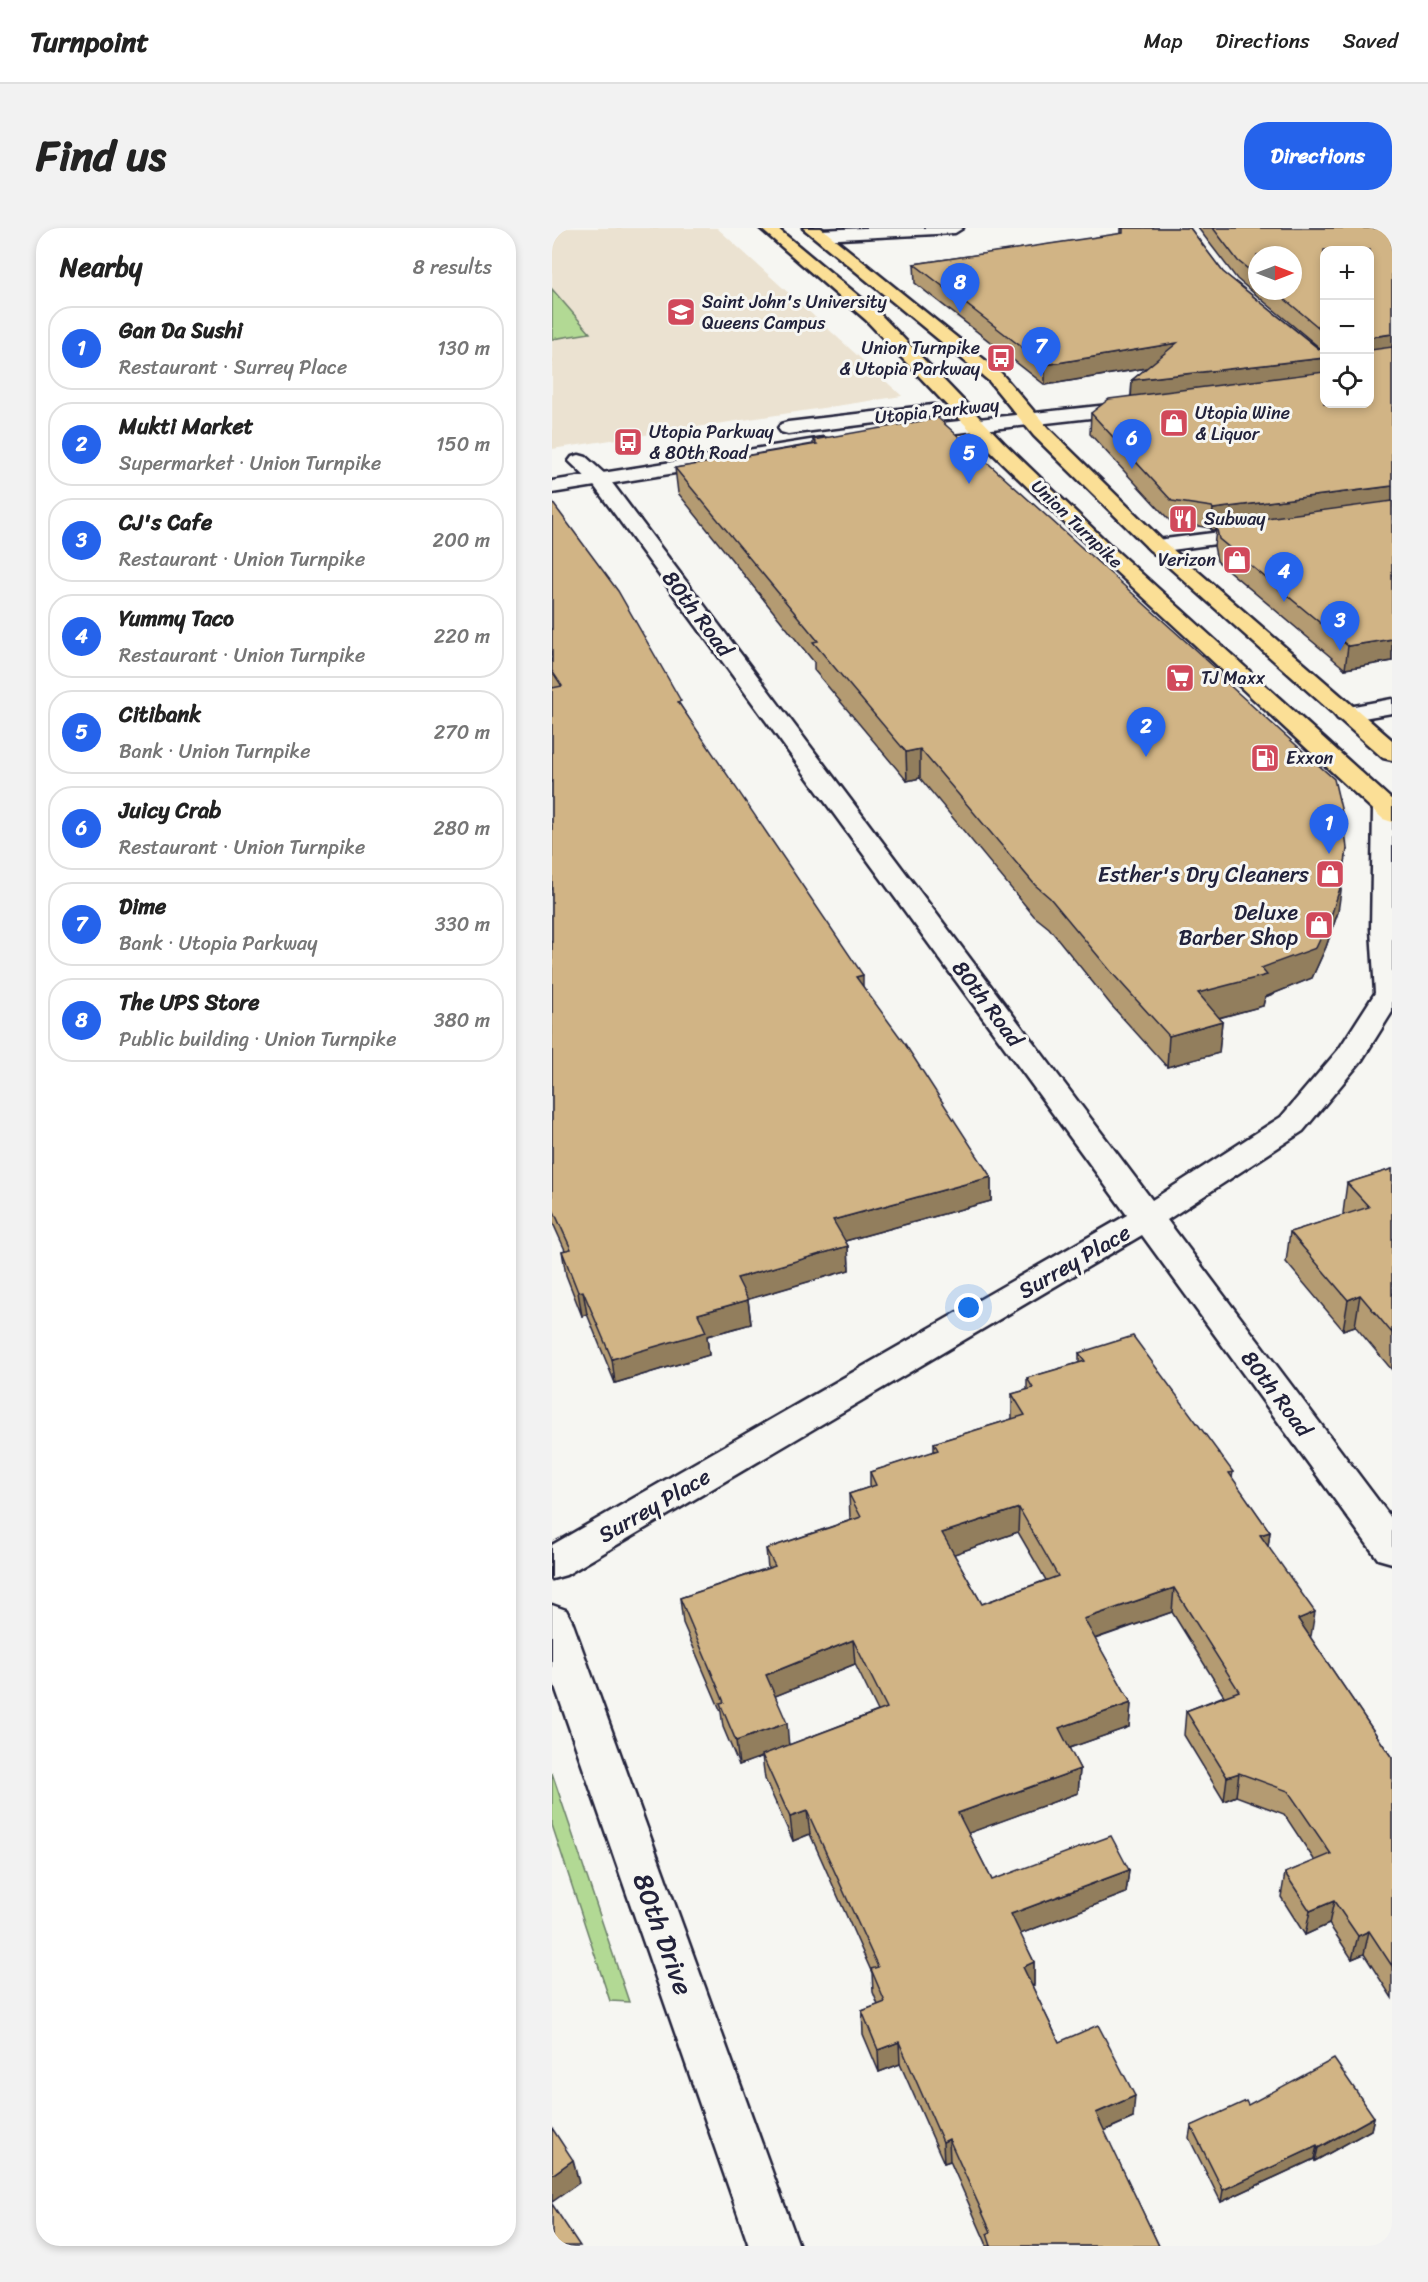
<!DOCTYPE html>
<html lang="en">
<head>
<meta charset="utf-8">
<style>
	:root { --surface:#fff; --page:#f2f2f2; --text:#222; --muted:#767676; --line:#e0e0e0; --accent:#2563eb }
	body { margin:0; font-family:Sriracha,sans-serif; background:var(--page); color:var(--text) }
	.controls { position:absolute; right:18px; top:18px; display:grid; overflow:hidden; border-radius:12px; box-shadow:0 3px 9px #0003 }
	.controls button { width:54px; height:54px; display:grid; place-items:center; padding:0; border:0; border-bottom:2px solid var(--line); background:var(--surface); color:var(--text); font:30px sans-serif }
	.compass { position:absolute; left:696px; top:18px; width:54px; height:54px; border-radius:50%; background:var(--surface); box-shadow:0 3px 9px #0003; rotate:90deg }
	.you { position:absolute; left:417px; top:1080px; width:21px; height:21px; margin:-15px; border:4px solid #fff; border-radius:50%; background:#1a73e8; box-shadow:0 0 0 9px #1a73e833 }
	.badge { display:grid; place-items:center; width:39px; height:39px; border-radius:50%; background:var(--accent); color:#fff; font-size:20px; font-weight:700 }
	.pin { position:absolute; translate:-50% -50px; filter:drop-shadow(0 2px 3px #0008) }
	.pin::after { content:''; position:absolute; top:32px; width:21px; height:18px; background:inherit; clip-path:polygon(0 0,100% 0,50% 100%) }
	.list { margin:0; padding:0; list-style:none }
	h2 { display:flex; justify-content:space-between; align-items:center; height:78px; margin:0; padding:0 24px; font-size:26px }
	h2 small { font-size:20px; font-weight:400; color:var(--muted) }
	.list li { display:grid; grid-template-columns:39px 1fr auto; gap:18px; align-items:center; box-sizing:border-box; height:84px; margin:0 12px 12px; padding:0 12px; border:2px solid var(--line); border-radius:24px }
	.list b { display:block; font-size:22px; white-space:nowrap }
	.list p { margin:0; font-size:20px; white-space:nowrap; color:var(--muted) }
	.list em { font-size:20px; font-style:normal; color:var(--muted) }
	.icon { flex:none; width:33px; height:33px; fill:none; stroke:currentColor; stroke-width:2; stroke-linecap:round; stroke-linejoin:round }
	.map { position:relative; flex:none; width:840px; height:2018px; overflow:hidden; border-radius:24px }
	header { display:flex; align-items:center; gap:36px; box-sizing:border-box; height:84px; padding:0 30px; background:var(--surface); border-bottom:2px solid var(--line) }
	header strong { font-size:28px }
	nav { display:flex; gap:33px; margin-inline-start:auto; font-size:21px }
	.intro { display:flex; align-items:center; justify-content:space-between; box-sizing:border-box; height:144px; padding:0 36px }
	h1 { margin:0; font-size:42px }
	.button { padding:15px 27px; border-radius:24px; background:var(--accent); color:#fff; font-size:21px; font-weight:700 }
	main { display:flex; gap:36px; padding:0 36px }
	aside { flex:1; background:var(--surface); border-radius:24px; box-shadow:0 3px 9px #0003 }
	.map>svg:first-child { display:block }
</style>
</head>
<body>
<header>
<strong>Turnpoint</strong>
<nav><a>Map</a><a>Directions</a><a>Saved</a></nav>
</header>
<div class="intro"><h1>Find us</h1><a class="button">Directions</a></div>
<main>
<aside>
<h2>Nearby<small>8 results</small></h2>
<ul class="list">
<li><span class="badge">1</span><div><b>Gan Da Sushi</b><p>Restaurant · Surrey Place</p></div><em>130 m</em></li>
<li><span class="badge">2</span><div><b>Mukti Market</b><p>Supermarket · Union Turnpike</p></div><em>150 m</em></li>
<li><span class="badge">3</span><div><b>CJ's Cafe</b><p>Restaurant · Union Turnpike</p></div><em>200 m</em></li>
<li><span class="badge">4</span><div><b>Yummy Taco</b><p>Restaurant · Union Turnpike</p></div><em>220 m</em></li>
<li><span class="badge">5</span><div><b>Citibank</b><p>Bank · Union Turnpike</p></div><em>270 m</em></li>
<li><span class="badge">6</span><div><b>Juicy Crab</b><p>Restaurant · Union Turnpike</p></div><em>280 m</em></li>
<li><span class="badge">7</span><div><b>Dime</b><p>Bank · Utopia Parkway</p></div><em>330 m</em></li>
<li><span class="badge">8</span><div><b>The UPS Store</b><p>Public building · Union Turnpike</p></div><em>380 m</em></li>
</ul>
</aside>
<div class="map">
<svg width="840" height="2018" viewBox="0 0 840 2018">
	<rect width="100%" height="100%" fill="#f6f6f2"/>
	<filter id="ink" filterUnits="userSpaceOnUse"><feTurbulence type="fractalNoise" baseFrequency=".0167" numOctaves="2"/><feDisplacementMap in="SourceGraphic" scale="12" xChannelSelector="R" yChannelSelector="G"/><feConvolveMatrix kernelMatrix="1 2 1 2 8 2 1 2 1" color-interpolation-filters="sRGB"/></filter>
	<g filter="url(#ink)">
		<polygon fill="#ebe2d1" points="0,0 165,0 350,168 0,221"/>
		<g fill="#b2d994" stroke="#6a7e68" stroke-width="1.5">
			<polygon points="0,61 38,105 0,111"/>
			<polygon points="0,1545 77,1774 58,1773 0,1597"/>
		</g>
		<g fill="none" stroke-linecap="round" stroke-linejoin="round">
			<g stroke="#22223b" stroke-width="5">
				<g id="minor">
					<polygon points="312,0 411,0 403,5 268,12 260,7 268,2"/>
					<polygon points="27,227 34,229 54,247 600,972 729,889 787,821 823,765 819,701 821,581 825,576 840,575 840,784 810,832 751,903 615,992 840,1291 840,1335 826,1331 590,1007 14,1347 0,1351 0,1317 575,987 40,255 17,233 20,229"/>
					<polygon points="708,299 715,301 718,305 715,309 605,324 598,322 594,318 598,314 605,312"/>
					<polygon points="840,471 840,485 794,493 786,491 782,486 786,481"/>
					<polygon points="0,1377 14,1382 20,1393 247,2018 197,2018 0,1450"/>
				</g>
			</g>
			<g stroke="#22223b" stroke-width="5">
				<g id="secondary">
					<polygon points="584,174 591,176 593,180 591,184 352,211 345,209 342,205 345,201 352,199"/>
					<polygon points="381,177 388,179 390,183 388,187 236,206 229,204 226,200 229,196 236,194"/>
					<polygon points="271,210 278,212 281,216 278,220 0,265 0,253"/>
				</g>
			</g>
			<g stroke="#22223b" stroke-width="5">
				<g id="primary">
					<polygon points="208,0 225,0 326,84 452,215 559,318 840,572 840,594 831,591 545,326 438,223 314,92"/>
					<polygon points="251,0 269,0 449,145 496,200 612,314 840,512 840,532 831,530 598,322 482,208 437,153"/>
				</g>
			</g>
			<use href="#minor" fill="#f6f6f2" fill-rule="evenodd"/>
			<use href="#secondary" fill="#f6f6f2" fill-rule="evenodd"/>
			<use href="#primary" fill="#fbdf96" fill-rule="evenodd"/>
		</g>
		<g fill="#b49b72" stroke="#22223b" stroke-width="1.5" fill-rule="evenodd">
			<path d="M569 0H638L671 44 767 121H769L685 51 646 0H840V433L793 441 665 333 662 318 664 302H659V300L619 294 538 206 539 185 579 168 580 152 595 140 493 157 363 55 362 36 569 6ZM772 22 818 176H772ZM705 27 741 63H705Z"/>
			<polygon points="261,212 670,446 669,450 786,684 774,719 760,750 713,769 711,778 667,790 670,793 667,825 615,839 559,777 497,700 482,688 368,550 355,553 262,442 262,434 126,265 123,240 261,216"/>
			<polygon points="0,274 130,480 311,759 439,949 439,973 293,1013 296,1018 297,1042 196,1071 199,1096 155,1108 157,1127 63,1155 35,1086 30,1088 14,1047 10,1023 13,1022 0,993 0,460 1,460 0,458"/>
			<polygon points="840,941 840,1142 803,1098 791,1102 734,1034 738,1004 792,987 791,985 795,955"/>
			<path d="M527 1125 681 1244 680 1250 718 1304 716 1318 758 1409 840 1530V1770L812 1726 800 1731 777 1696 753 1707 729 1669 733 1645 763 1633 732 1586 684 1568 672 1573 632 1507 634 1483 672 1468 620 1384 543 1411 579 1475 577 1499 517 1520 528 1541 526 1565 416 1605 440 1652 577 1642 574 1665 468 1706 482 1734V1757L480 1758 507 1814 581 1890 552 1903 607 2018H434V2015L398 1933 392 1935 348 1836 327 1844 311 1806 310 1783 326 1777 321 1764 320 1745 258 1606 241 1613 213 1551 210 1528 187 1537 171 1499 169 1484 131 1395 128 1370 216 1340 214 1321 299 1292 298 1290 297 1266 318 1259V1244L382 1224V1215L460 1191V1166L475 1162V1150L527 1135ZM466 1304 494 1352 430 1376 402 1326ZM303 1436 326 1483 237 1517 223 1468Z"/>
			<polygon points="696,1877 822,1889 819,1902 763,1933 762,1931 669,1974 637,1910 639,1898"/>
		</g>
		<g fill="#927e5d" stroke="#22223b" stroke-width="1.5">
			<polygon points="840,106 840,126 818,128 819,109"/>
			<polygon points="625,115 624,135 493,157 493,137"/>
			<polygon points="772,130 772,149 579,172 580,152"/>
			<polygon points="840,258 840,279 664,297 664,302 659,302 661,281"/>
			<polygon points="840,411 840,433 793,441 796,418"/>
			<polygon points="368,521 368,550 355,553 354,524"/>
			<polygon points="795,621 786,684 774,719 760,750 713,769 711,778 643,796 646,765 709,740"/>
			<polygon points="311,747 311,770 304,749"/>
			<polygon points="670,793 667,825 615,839 617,808"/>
			<polygon points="439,949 439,973 282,1016 281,992"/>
			<polygon points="296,1018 297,1042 187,1074 185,1050"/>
			<polygon points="31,1063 35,1086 30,1088 26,1064"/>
			<polygon points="808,1067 803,1098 791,1102 796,1072"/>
			<polygon points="196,1072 199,1096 155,1108 157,1127 63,1155 60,1131 146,1086"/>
			<polygon points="467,1280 466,1304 391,1330 390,1305"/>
			<polygon points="718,1304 715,1328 708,1307"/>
			<polygon points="622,1360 620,1384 530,1415 532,1391"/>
			<polygon points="763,1384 759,1408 742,1415 746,1391"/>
			<polygon points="301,1412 303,1436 216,1471 214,1447"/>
			<polygon points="579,1475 577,1499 506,1524 507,1500"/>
			<polygon points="235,1495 237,1519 187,1537 184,1513"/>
			<polygon points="528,1541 526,1565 406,1609 406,1585"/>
			<polygon points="687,1545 684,1568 672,1573 675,1549"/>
			<polygon points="255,1583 258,1606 241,1613 238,1589"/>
			<polygon points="577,1642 574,1665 458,1710 459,1686"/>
			<polygon points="782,1673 777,1696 753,1707 758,1683"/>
			<polygon points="817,1703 812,1726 800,1731 806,1708"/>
			<polygon points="482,1734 482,1757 470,1762 471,1739"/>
			<polygon points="347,1814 348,1836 327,1844 326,1822"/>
			<polygon points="583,1868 581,1890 542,1907 544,1885"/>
			<polygon points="822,1889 819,1902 763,1933 766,1920"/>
			<polygon points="397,1911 398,1933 392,1935 391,1914"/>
			<polygon points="765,1918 762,1931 669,1974 671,1962"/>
			<polygon points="21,1932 27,1955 0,1974 0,1947"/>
		</g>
		<g fill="#d1b485" stroke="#22223b" stroke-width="1.5" fill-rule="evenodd">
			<polygon points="571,0 638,0 671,44 767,121 772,122 772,130 580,152 625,115 493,137 362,36 571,5"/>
			<polygon points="661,0 840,0 840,106 819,109 819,122 840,119 840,258 661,281 660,279 620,273 539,185 557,171 772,144 772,176 818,176 818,22 772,22 772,104 723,63 741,63 741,27 705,27 705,48 686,33"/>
			<polygon points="386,190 670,446 666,447 782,551 792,593 795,621 790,654 779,688 764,720 709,740 715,747 646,765 670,793 617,808 561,746 498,670 483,657 368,521 354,524 261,414 266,413 123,240 265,216 261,212"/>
			<polygon points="840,273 840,411 796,418 667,311 664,297"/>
			<polygon points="0,274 66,363 129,473 126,474 311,747 304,749 353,816 439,949 281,992 296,1018 185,1050 196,1072 146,1086 154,1104 60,1131 31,1063 26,1064 10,1023 19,1021 0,979 0,460 10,458 0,443"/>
			<polygon points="840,941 840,1105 808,1067 796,1072 738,1004 817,979 795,955"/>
			<path d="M581 1108 681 1244 677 1245 718 1304 708 1307 763 1384 746 1391 840 1530V1738L817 1703 806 1708 782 1673 758 1683 733 1645 779 1626 736 1563 687 1545 675 1549 634 1483 687 1463 622 1360 532 1391 579 1475 507 1500 528 1541 406 1585 440 1652 559 1608 577 1642 459 1686 482 1734 471 1739 507 1814 546 1797 583 1868 544 1885 607 2018H439L435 2006 439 2004 397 1911 391 1914 347 1814 326 1822 310 1783 333 1774 319 1741 326 1739 255 1583 238 1589 210 1527 335 1480 301 1412 214 1447 235 1495 184 1513 168 1475 172 1474 128 1370 223 1338 214 1321 309 1289 297 1266 324 1257 318 1244 386 1222 382 1215 473 1187 460 1166 481 1160 475 1150 533 1133 527 1125ZM467 1280 506 1348 430 1376 390 1305Z"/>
			<polygon points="782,1831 822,1889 766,1920 765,1918 671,1962 639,1898 694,1873 696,1877"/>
			<polygon points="0,1900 21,1932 0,1947"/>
			<polygon points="0,1976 28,2018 0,2018"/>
			<polygon points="840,2011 840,2018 826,2018"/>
		</g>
	</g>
	<defs>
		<g id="university-square" transform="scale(1.5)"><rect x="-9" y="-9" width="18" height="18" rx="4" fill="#d1495b" stroke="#f6f6f2"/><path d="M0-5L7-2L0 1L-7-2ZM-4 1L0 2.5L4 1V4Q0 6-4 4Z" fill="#fff"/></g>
		<g id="bus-square" transform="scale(1.5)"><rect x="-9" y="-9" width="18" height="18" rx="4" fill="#d1495b" stroke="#f6f6f2"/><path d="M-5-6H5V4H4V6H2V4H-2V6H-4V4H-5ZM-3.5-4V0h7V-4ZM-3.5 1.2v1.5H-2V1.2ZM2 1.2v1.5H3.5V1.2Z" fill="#fff"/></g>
		<g id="shop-square" transform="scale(1.5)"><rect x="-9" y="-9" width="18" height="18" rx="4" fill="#d1495b" stroke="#f6f6f2"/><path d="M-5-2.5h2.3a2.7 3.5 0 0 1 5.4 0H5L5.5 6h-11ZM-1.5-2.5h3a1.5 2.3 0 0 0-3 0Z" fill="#fff"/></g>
		<g id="restaurant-square" transform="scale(1.5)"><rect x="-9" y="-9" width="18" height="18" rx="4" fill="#d1495b" stroke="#f6f6f2"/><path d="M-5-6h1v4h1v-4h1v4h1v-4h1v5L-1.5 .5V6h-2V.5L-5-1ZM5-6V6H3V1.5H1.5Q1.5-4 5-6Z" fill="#fff"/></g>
		<g id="supermarket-square" transform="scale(1.5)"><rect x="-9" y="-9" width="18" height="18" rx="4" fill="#d1495b" stroke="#f6f6f2"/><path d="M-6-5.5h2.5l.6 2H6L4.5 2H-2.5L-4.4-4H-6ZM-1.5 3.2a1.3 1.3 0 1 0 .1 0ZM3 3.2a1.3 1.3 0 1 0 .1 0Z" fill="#fff"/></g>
		<g id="fuel-square" transform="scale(1.5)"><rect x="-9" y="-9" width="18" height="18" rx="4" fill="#d1495b" stroke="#f6f6f2"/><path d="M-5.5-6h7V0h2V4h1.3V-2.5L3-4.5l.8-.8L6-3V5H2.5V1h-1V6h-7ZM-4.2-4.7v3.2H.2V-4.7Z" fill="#fff"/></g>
	</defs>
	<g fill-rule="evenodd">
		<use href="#university-square" x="129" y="84"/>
		<use href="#bus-square" x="449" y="130"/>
		<use href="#shop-square" x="622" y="195"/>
		<use href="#bus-square" x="76" y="214"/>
		<use href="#restaurant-square" x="631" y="291"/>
		<use href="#shop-square" x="685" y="332"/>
		<use href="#supermarket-square" x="628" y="450"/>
		<use href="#fuel-square" x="713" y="530"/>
		<use href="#shop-square" x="778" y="646"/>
		<use href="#shop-square" x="767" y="697"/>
	</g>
	<g text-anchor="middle" stroke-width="6" stroke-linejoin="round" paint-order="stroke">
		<g font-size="18" fill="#22223b" stroke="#f6f6f2" text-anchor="start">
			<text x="150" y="80">Saint John's University<tspan x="150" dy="21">Queens Campus</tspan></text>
			<text x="428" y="126" text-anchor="end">Union Turnpike<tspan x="428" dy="21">&amp; Utopia Parkway</tspan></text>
			<text x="643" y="191">Utopia Wine<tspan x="643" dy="21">&amp; Liquor</tspan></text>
			<text x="97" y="210">Utopia Parkway<tspan x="97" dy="21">&amp; 80th Road</tspan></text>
			<text x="652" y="297">Subway</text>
			<text x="664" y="338" text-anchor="end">Verizon</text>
			<text x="649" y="456">TJ Maxx</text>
			<text x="734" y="536">Exxon</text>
		</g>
		<g font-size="18" fill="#22223b" stroke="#f6f6f2">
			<text transform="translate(385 183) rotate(-6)" y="6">Utopia Parkway</text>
			<text transform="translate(525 296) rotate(44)" y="6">Union Turnpike</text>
		</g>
		<g font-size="22" fill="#22223b" stroke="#f6f6f2">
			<text transform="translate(146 385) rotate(53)" y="8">80th Road</text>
			<text transform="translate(436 775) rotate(53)" y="8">80th Road</text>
			<text transform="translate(522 1033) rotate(-30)" y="8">Surrey Place</text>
			<text transform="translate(725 1165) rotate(53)" y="8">80th Road</text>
			<text transform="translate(102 1277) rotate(-30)" y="8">Surrey Place</text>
		</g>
		<g font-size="22" fill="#22223b" stroke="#f6f6f2" text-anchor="end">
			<text x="757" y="654">Esther's Dry Cleaners</text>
			<text x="746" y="692">Deluxe<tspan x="746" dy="25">Barber Shop</tspan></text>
		</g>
		<g font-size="27" fill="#22223b" stroke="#f6f6f2">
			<text transform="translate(111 1706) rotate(70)" y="9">80th Drive</text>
		</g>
	</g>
</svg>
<div class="controls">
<button>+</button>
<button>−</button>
<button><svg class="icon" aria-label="locate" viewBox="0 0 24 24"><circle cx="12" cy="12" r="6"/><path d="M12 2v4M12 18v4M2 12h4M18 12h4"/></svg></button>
</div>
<svg class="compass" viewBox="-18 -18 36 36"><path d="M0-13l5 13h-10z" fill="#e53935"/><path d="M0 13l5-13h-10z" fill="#767676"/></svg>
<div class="you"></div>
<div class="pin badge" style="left:777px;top:626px">1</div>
<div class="pin badge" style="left:594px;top:529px">2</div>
<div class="pin badge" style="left:788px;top:423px">3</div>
<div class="pin badge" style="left:732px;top:374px">4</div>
<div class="pin badge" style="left:417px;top:256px">5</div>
<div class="pin badge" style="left:580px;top:241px">6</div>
<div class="pin badge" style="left:489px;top:149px">7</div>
<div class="pin badge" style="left:408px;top:85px">8</div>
</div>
</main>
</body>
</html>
